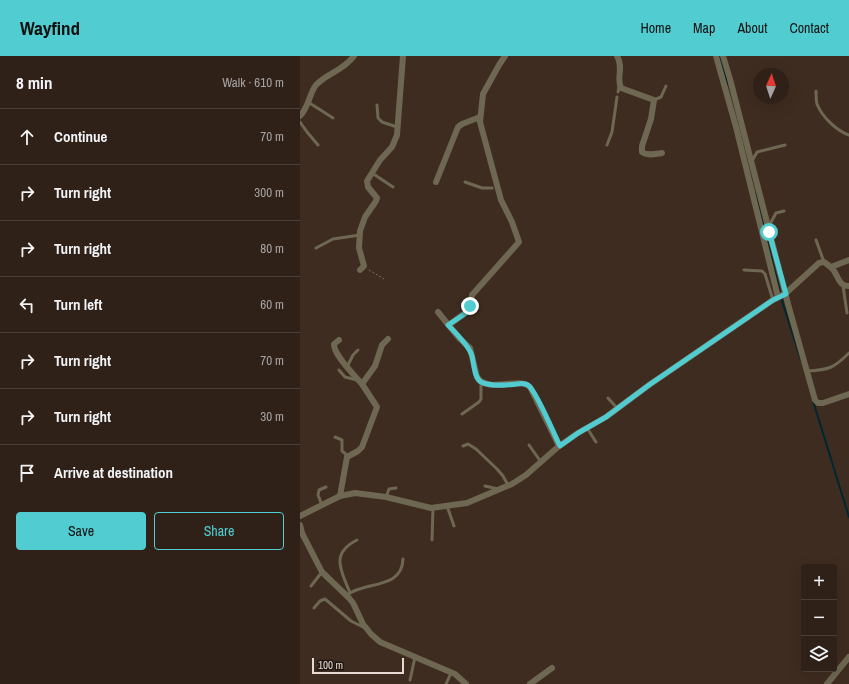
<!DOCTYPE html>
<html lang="en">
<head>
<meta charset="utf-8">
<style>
	:root { --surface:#2f2118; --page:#372921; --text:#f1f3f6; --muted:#a7a3a2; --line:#4a3e37; --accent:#51ccd1 }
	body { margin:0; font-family:"Archivo Narrow",sans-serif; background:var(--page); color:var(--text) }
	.controls { position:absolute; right:12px; bottom:12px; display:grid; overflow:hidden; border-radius:4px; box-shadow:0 4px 16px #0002 }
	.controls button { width:36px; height:36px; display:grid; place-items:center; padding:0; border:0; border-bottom:1px solid var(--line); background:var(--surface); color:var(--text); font:20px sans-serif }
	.compass { position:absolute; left:453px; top:12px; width:36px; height:36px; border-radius:50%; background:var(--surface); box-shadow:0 4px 16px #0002; rotate:3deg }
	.scale { position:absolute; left:12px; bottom:10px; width:92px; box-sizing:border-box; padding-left:4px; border:2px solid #e6d9d1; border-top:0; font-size:11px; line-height:14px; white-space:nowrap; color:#e6d9d1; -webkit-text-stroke:3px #201711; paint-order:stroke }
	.stop { position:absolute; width:12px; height:12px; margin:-9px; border:3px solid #51ccd1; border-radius:50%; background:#fff }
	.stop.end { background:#51ccd1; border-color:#fff; box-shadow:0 1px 4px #0008 }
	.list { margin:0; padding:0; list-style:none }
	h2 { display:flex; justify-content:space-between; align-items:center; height:52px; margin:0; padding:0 16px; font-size:17px }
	h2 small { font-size:13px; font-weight:400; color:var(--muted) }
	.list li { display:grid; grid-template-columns:26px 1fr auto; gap:12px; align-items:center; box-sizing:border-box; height:56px; padding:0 16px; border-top:1px solid var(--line) }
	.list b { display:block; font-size:15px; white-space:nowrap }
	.list em { font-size:13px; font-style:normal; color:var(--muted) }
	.actions { display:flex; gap:8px; padding:12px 16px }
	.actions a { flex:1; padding:9px 0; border:1px solid var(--accent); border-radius:4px; text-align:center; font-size:14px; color:var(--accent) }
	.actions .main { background:var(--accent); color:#111 }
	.icon { flex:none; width:22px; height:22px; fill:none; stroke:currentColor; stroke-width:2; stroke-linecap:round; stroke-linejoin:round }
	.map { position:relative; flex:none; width:549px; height:628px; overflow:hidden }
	header { display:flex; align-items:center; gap:24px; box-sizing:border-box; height:56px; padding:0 20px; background:var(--accent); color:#111 }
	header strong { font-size:19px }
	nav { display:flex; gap:22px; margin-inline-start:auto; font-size:14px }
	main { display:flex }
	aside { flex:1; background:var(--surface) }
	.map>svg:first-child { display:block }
</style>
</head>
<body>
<header>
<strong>Wayfind</strong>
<nav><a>Home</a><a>Map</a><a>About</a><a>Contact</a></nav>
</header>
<main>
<aside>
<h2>8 min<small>Walk · 610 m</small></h2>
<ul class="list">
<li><svg class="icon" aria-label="ahead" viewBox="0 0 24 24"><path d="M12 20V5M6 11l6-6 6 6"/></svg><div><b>Continue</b></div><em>70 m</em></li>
<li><svg class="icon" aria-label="right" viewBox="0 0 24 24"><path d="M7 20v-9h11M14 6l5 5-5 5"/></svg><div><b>Turn right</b></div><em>300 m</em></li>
<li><svg class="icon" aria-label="right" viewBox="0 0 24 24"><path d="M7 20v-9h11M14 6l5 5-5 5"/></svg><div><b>Turn right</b></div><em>80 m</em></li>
<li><svg class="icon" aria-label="left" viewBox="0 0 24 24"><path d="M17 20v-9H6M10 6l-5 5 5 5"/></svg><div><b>Turn left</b></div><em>60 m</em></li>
<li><svg class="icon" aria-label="right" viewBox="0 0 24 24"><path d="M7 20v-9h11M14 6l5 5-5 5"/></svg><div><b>Turn right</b></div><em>70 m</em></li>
<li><svg class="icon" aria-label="right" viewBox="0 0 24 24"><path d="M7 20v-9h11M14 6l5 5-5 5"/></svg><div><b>Turn right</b></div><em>30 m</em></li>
<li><svg class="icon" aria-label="arrive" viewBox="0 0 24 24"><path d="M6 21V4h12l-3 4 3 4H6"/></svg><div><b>Arrive at destination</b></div></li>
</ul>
<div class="actions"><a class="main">Save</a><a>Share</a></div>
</aside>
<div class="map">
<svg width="549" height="628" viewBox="0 0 549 628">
	<rect width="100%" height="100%" fill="#3f2c20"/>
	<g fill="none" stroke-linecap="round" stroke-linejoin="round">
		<g stroke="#00262f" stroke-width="2">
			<polyline points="420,0 427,28"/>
			<polyline points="455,137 483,248 501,304"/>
			<polyline points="513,345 549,461"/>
		</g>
		<polyline stroke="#847369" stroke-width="1" stroke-dasharray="2 2" stroke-linecap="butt" points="69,214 84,223"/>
		<g stroke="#6e6751" stroke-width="3">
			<path d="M516 35C516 40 516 44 517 48 522 61 537 75 549 79"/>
			<polyline points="318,36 319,30"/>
			<polyline points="354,44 361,41 366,30"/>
			<polyline points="8,46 33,62"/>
			<polyline points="77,49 78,62 82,66 97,71"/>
			<polyline points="0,66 7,76 18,89"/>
			<polyline points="307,89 312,76 317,41"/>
			<polyline points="452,105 457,96 485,89"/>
			<polyline points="72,117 93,131"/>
			<polyline points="165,126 182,132 192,132"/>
			<polyline points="469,170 476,157 484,155"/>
			<polyline points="516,184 524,206"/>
			<polyline points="16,192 33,183 60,179"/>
			<polyline points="444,214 462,215 465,218 473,244"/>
			<polyline points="543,230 547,257"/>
			<polyline points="47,311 53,299 58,294"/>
			<polyline points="39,314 45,321 57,324"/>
			<path d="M507 315C529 314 534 312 549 297"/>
			<polyline points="308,342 317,352"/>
			<polyline points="162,358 179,346 181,343 181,326"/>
			<polyline points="287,372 296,386"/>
			<polyline points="35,381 42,384 42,395 48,400"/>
			<polyline points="229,389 241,406"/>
			<polyline points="163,390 168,388 176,393 197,413 203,420 208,429"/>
			<polyline points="185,430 198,433"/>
			<polyline points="86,441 89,433 96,432"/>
			<polyline points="22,449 18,439 19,434 26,431"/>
			<polyline points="147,450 154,470"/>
			<polyline points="132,484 133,452"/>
			<polyline points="11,530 22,516"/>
			<path d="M50 537C42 516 29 498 57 484"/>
			<path d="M47 539C64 525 102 534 103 503"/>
			<polyline points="14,552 20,545 25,543 51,565 63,571"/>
			<polyline points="110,624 115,601"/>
			<polyline points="146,628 151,617"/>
		</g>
		<g stroke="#6e6751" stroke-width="6">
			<path d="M317 0C324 12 316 22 321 32L354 44 351 63 342 90V96C347 100 355 98 362 97"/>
			<polyline points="416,0 436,71 478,241"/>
			<polyline points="423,0 430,23 488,248 515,344 518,347 523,347 549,338"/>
			<path d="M0 60C9 51 9 38 16 29 27 17 43 15 54 0"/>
			<polyline points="136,126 158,71 162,68 180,61"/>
			<polyline points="531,211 549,204"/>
			<polyline points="60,214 64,210 59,192 60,175 65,161 76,145 77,142 68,131 67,125 80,104 92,91 97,79 103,0"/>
			<path d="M138 256 159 282 170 292 177 321C188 338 218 320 230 331L259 390"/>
			<polyline points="149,269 169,254 172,239 219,186 212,166 201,144 180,66 183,38 199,9 205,0"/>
			<path d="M39 284 34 288C33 298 55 320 62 328"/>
			<polyline points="40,440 47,401 58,395 62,391 77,351 62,328 75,310 82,289 88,283"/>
			<path d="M0 460 40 440 55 437 86 441 131 452 167 447 212 428 226 419 259 390 278 377 306 361 349 329 473 244 486 237 519 207 524 206C528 209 532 211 534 215 539 222 539 230 549 230"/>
			<polyline points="0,469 2,477 22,516 49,542 53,547 63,568 71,578 80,586 155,618 166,628"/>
			<polyline points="230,628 252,612"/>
			<polyline points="527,628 549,601"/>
		</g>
	</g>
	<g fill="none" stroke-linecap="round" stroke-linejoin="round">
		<path stroke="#51ccd1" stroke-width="5" d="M170 250 166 257 148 269C155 276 170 292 172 300 174 307 174 322 181 326 191 331 207 329 217 328 222 327 226 327 229 330 237 337 254 378 260 390L278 377 306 361 349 329 473 244 486 238 469 176"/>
	</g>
</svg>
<div class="controls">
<button>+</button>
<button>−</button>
<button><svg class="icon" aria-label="layers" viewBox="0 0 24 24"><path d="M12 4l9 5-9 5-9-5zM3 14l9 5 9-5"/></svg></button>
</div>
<svg class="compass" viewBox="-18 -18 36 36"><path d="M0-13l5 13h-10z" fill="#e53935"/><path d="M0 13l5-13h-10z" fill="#a7a3a2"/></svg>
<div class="scale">100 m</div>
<div class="stop" style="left:469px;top:176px"></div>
<div class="stop end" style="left:170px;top:250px"></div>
</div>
</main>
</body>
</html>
